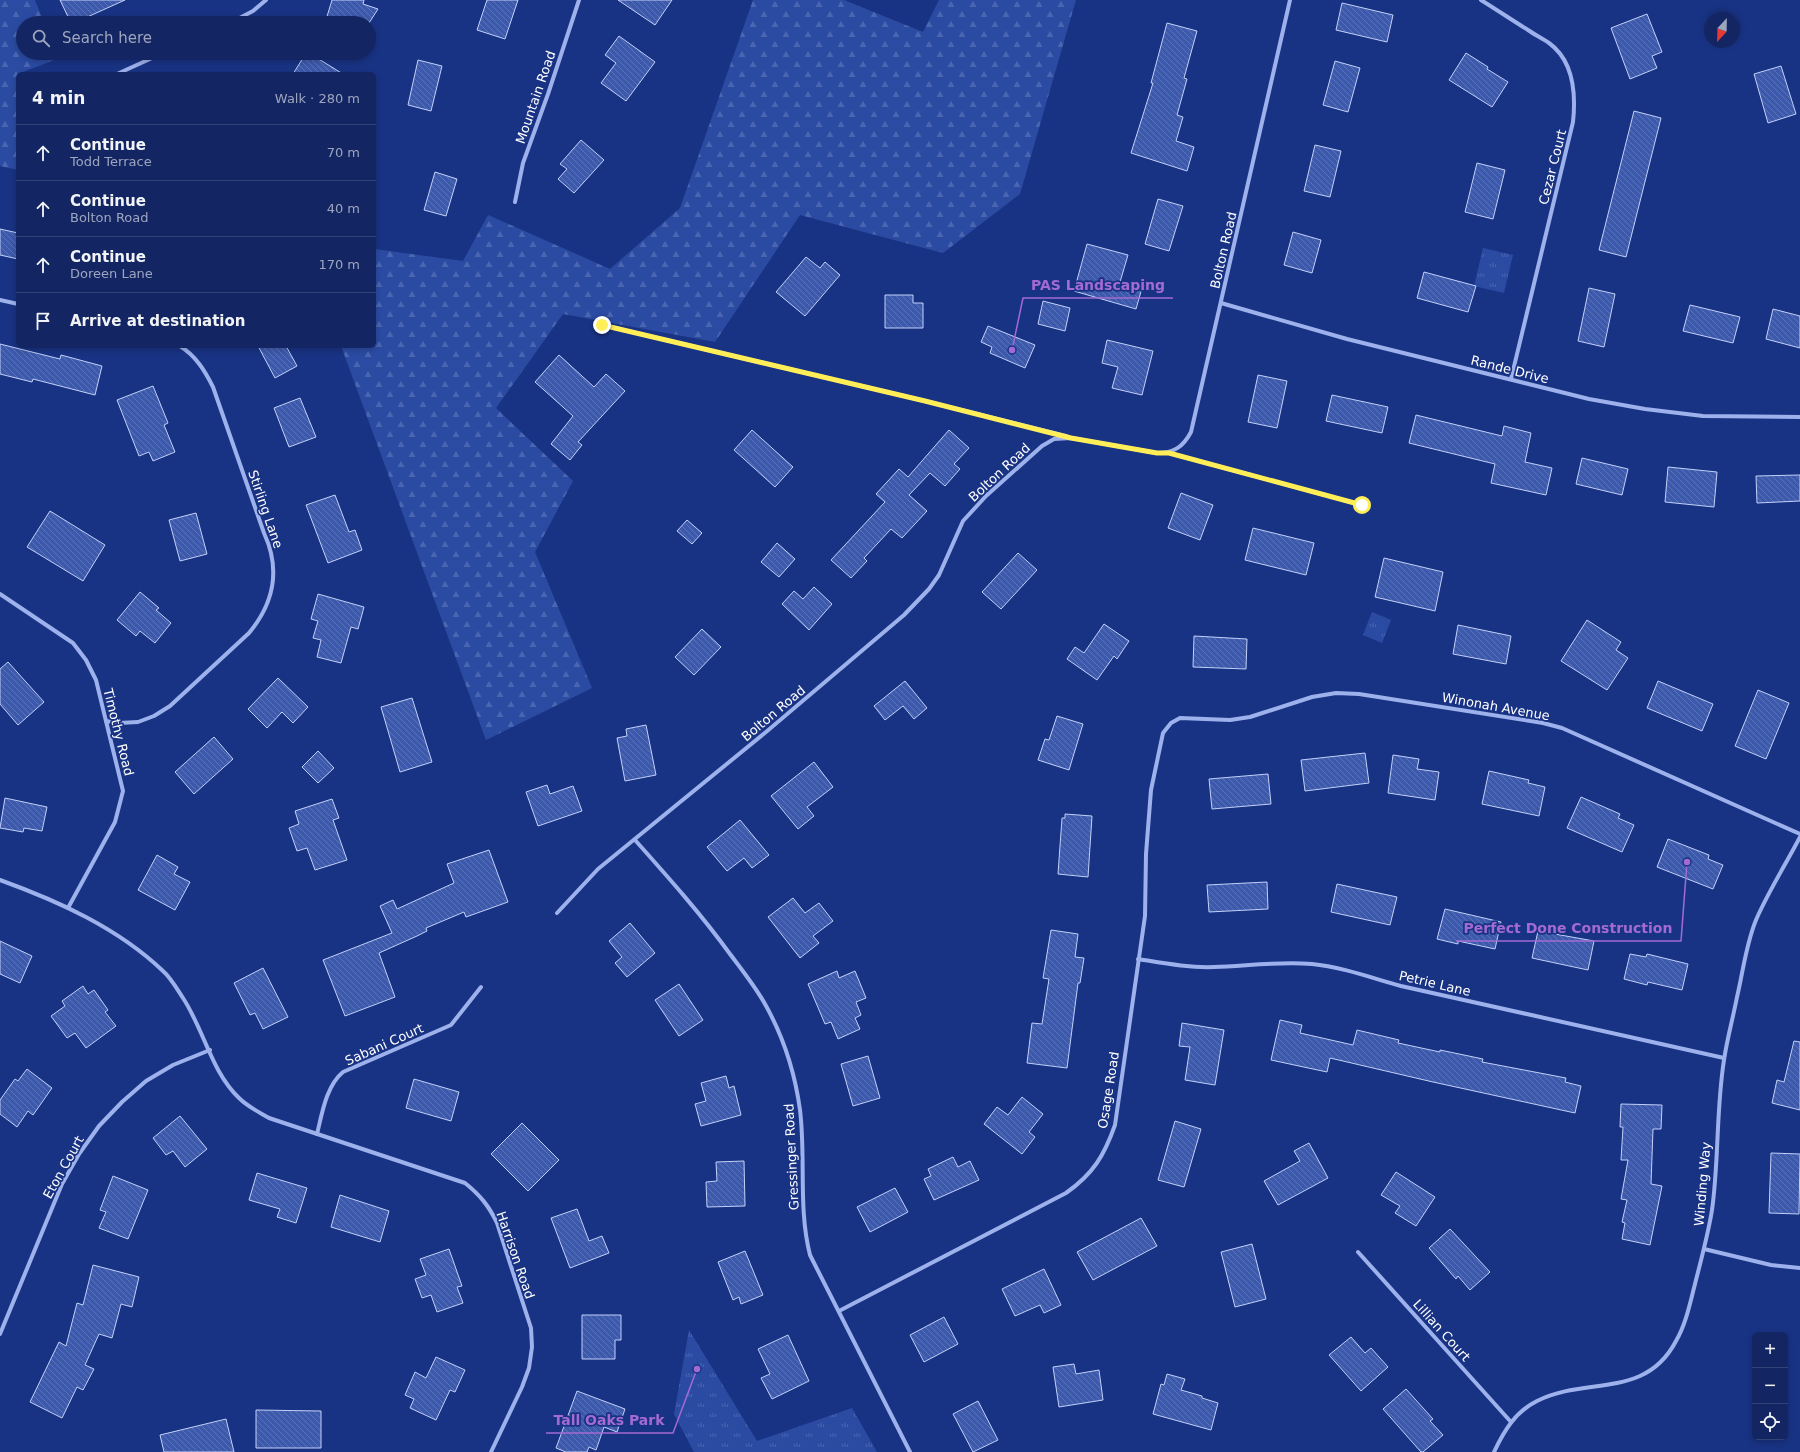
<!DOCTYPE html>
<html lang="en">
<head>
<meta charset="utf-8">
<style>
	:root { --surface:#132663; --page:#1c2e69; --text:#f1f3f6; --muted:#9da5be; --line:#324378 }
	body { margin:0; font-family:"DejaVu Sans",sans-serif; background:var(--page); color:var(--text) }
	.controls { position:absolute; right:12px; bottom:12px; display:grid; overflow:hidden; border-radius:6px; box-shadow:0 2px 6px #0003 }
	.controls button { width:36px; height:36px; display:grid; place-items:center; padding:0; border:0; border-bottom:1px solid var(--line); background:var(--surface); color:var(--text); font:20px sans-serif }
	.compass { position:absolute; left:1704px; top:12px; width:36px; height:36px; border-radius:50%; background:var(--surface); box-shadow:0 2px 6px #0003; rotate:202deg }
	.stop { position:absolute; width:12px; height:12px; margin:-9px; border:3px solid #ffee58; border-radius:50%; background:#fff }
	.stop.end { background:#ffee58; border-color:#fff; box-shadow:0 1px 4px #0008 }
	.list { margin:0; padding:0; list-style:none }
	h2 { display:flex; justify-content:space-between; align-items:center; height:52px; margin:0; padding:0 16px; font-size:17px }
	h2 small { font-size:13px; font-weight:400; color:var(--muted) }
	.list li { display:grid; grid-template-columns:26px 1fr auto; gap:12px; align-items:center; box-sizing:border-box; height:56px; padding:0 16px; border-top:1px solid var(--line) }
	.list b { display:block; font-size:15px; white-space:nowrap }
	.list p { margin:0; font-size:13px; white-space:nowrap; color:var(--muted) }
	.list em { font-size:13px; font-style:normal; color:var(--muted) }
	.icon { flex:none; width:22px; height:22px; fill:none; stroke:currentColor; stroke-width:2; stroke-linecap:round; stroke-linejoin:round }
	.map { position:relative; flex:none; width:1800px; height:1452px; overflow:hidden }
	.search { position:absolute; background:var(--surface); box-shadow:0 2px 6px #0003; left:16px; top:16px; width:360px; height:44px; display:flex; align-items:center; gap:10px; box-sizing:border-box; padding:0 14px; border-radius:22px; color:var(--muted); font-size:15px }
	.panel { position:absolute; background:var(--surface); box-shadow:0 2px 6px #0003; left:16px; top:72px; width:360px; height:276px; border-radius:6px }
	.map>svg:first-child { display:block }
</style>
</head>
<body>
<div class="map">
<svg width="1800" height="1452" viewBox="0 0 1800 1452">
	<defs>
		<pattern id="forest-firs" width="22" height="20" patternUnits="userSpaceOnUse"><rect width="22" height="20" fill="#2b4ba3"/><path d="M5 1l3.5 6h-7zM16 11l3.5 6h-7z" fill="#4b66b1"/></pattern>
		<pattern id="park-tufts" width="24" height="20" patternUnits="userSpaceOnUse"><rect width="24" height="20" fill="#2b4ba3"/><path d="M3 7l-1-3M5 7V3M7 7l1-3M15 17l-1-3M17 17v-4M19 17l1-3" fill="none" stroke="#4b66b1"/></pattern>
		<pattern id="building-back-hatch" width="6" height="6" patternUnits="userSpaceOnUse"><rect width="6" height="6" fill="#3d59ab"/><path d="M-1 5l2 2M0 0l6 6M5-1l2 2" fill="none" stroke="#5a72b8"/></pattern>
	</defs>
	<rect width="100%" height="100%" fill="#193384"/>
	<g fill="url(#forest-firs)">
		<polygon points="0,0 35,0 44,23 23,23 23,53 55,53 57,59 23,72 23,74 18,74 18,170 0,166"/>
		<polygon points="753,0 844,0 923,32 939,0 1076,0 1020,194 943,253 800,215 715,342 563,314 496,408 573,481 535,552 592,688 486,740 341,346 374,346 374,249 463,261 488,215 610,269 680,208"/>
	</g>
	<g fill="url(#park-tufts)">
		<polygon points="1483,248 1513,255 1504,293 1474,286"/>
		<polygon points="1372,612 1391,620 1382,643 1363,635"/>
		<polygon points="689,1330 757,1441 852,1408 877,1452 694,1452 674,1414"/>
	</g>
	<g fill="url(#building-back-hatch)" stroke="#c2d1f9">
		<polygon points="60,0 125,0 74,23 71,23"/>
		<polygon points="332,0 364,0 363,4 378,9 369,23 325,23"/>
		<polygon points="487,0 518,0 505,39 477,30"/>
		<polygon points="618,0 672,0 655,25"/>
		<polygon points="1342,3 1393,15 1387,42 1336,30"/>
		<polygon points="1647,14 1662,52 1652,56 1657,68 1630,79 1611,28"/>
		<polygon points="1167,23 1197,31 1184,78 1187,79 1177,115 1183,117 1176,141 1194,147 1187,171 1131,153 1153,83 1151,83"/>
		<polygon points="619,36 655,62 626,101 601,83 616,63 605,55"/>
		<polygon points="306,53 309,53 343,74 293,74"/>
		<polygon points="1466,53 1488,67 1487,69 1508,82 1492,107 1449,80"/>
		<polygon points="418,60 442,66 431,111 408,105"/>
		<polygon points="1335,61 1360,68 1348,112 1323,105"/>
		<polygon points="1781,66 1796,114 1768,123 1754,74"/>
		<polygon points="1634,111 1661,118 1626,257 1599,250"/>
		<polygon points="581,140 604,160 574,193 558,179 567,169 560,164"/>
		<polygon points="1315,145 1341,151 1330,197 1304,191"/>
		<polygon points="1477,163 1505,170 1493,219 1465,212"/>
		<polygon points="435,172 457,179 446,216 424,210"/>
		<polygon points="1158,199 1183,206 1169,251 1145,244"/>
		<polygon points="0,229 18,233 18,259 0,255"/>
		<polygon points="1293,232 1321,240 1312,273 1284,265"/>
		<polygon points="1087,244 1128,255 1120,282 1142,288 1136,309 1074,291"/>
		<polygon points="806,257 820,268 825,262 840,275 805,316 776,292"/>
		<polygon points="1424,272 1476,286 1468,312 1417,298"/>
		<polygon points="1589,288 1615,294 1604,347 1578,341"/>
		<polygon points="885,295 913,295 913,303 923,303 923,328 885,328"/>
		<polygon points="1043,301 1070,308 1065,331 1038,324"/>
		<polygon points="1690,305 1740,317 1733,343 1683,331"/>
		<polygon points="1773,309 1800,316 1800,348 1766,339"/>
		<polygon points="988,326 1035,345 1025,368 990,353 992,347 981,342"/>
		<polygon points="1107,340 1153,351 1142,395 1112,388 1118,367 1102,363"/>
		<polygon points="0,344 60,359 61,355 102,366 95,395 33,379 32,382 0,374"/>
		<polygon points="258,346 286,346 297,366 275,378"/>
		<polygon points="559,355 594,387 606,374 625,391 578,442 582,445 570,460 551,444 573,416 535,382"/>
		<polygon points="1258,375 1287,381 1277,428 1248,422"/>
		<polygon points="153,386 168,423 164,425 175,452 153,461 149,452 139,456 117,400"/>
		<polygon points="1332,395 1388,407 1382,433 1326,421"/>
		<polygon points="300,398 316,437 289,447 274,408"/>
		<polygon points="1416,415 1502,436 1504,426 1531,433 1525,462 1552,468 1546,495 1491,483 1495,464 1409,443"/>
		<polygon points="752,430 793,467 775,487 734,450"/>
		<polygon points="949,430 969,448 954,464 960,469 945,486 930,473 909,495 927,511 902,538 891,529 864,558 867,561 851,578 831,560 885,502 876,494 899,469 908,477"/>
		<polygon points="1582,458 1628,469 1622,495 1576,484"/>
		<polygon points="1668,467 1717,472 1714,507 1665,502"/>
		<polygon points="1800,475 1800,501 1757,503 1756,476"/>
		<polygon points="1181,493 1213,505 1200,540 1168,528"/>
		<polygon points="335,495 349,532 355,530 362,550 328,563 306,505"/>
		<polygon points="50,511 105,545 83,581 27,547"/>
		<polygon points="196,513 207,554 180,561 169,520"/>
		<polygon points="687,520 702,533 692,544 677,531"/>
		<polygon points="1253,528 1314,543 1306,575 1245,560"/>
		<polygon points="777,543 795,559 779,577 761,562"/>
		<polygon points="1018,553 1037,570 1001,609 982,592"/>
		<polygon points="1384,558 1443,572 1435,611 1375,597"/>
		<polygon points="814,587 832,604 809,630 782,604 794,591 803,599"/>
		<polygon points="140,592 159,608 156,610 171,623 155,643 140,631 136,636 117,620"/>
		<polygon points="318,594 364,607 358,629 351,627 341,663 317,657 321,640 313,638 318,621 311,619"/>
		<polygon points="1587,620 1621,642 1616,650 1628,658 1607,690 1561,661"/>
		<polygon points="1104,624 1129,641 1117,659 1114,656 1097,680 1067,659 1075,647 1084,653"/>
		<polygon points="1458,625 1511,636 1506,664 1453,654"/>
		<polygon points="702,629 721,647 694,675 675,657"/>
		<polygon points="1194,636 1247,639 1246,669 1193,667"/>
		<polygon points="8,662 44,702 18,725 0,704 0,669"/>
		<polygon points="278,678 308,707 293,723 282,712 267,728 248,709"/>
		<polygon points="905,681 927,708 914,719 903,706 885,720 874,706"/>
		<polygon points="1658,681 1713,704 1702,731 1647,708"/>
		<polygon points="1758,690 1789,703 1766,759 1735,746"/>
		<polygon points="412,698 432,762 400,772 381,707"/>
		<polygon points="1057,716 1083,724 1069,770 1038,760 1045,739 1049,740"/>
		<polygon points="646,725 656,775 625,781 617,738 627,736 626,729"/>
		<polygon points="214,737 233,759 194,794 175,772"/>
		<polygon points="318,751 334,768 318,783 302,767"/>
		<polygon points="1365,753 1369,783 1305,791 1301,760"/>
		<polygon points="1393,755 1419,759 1417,769 1439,772 1435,800 1388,793"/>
		<polygon points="814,762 833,787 807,807 814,816 798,829 771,796"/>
		<polygon points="1489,771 1529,780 1528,783 1545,787 1539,816 1482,804"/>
		<polygon points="1268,774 1271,804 1212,809 1209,779"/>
		<polygon points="547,785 550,794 573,786 582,811 538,826 526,792"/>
		<polygon points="1581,797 1620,814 1618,818 1634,825 1622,852 1567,828"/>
		<polygon points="5,798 47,807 42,831 24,828 23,832 0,828"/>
		<polygon points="332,799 339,818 333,820 347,860 315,870 307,848 297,851 289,828 299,824 295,811"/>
		<polygon points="1065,814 1092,816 1088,877 1058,874 1062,818 1065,818"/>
		<polygon points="740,820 769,855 752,868 744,858 727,871 707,847"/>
		<polygon points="1668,839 1709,855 1708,859 1723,865 1713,889 1657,867"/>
		<polygon points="489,850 508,902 466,917 464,912 426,928 427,931 417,936 379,953 395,997 345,1016 323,960 392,933 380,906 393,900 397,909 454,883 447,864"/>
		<polygon points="157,855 178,867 174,874 190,882 175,910 138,890"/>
		<polygon points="1267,882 1268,909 1209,912 1207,885"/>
		<polygon points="1337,884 1397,897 1390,925 1331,912"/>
		<polygon points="793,898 805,913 819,903 833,921 813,936 819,943 800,958 768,917"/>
		<polygon points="1445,909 1501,922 1495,949 1458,941 1458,944 1437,939"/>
		<polygon points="630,923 655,953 627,977 615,963 622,957 609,941"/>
		<polygon points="1051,930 1078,934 1075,957 1084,958 1080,983 1078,983 1067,1068 1027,1063 1032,1023 1042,1024 1049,979 1043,978"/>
		<polygon points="1538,931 1594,941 1588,970 1532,958"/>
		<polygon points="0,941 32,956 20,983 0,974"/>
		<polygon points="1630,954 1646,957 1647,954 1688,964 1682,990 1648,982 1647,985 1624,979"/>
		<polygon points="263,968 288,1017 263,1029 255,1013 250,1015 234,983"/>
		<polygon points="837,971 839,978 855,971 866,998 856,1002 861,1015 855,1018 860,1029 838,1039 831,1022 825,1024 808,984"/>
		<polygon points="679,984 703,1020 679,1036 655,1000"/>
		<polygon points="83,986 88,994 94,990 108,1010 105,1012 116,1026 86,1048 75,1033 67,1038 51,1016 65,1006 62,1001"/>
		<polygon points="1280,1020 1302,1025 1300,1033 1353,1045 1357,1030 1399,1040 1398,1043 1440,1052 1440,1050 1483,1059 1482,1062 1566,1078 1565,1082 1581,1086 1575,1113 1433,1082 1330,1058 1327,1072 1271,1060"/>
		<polygon points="1182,1023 1224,1030 1215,1085 1185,1080 1190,1047 1179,1046"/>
		<polygon points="1794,1041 1800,1042 1800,1110 1772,1103 1777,1080 1784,1082"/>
		<polygon points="868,1056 880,1098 853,1106 841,1064"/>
		<polygon points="27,1069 52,1088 33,1115 28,1111 17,1127 0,1114 0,1100 15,1079 18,1081"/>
		<polygon points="726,1076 729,1088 734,1086 741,1115 701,1126 695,1104 706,1101 701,1083"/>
		<polygon points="414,1079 459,1092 451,1121 406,1108"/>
		<polygon points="1022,1097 1043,1114 1029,1132 1035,1137 1022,1154 984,1124 997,1107 1008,1115"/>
		<polygon points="1621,1104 1662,1105 1661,1129 1653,1129 1651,1184 1662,1186 1650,1245 1622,1239 1625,1223 1622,1222 1627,1200 1621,1199 1628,1160 1621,1160 1623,1127 1620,1127"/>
		<polygon points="180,1116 207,1149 185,1167 173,1151 166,1155 153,1138"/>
		<polygon points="1175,1121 1201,1129 1184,1187 1158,1180"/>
		<polygon points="522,1123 559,1160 528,1191 491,1154"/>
		<polygon points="1309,1143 1328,1178 1278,1205 1264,1181 1300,1161 1294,1151"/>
		<polygon points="1771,1153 1800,1154 1799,1214 1769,1213"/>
		<polygon points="953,1157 958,1167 970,1161 979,1180 934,1200 924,1179 931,1176 928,1169"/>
		<polygon points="744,1161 745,1206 707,1207 706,1182 717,1181 716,1162"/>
		<polygon points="1396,1172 1435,1197 1416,1226 1395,1213 1400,1206 1381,1195"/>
		<polygon points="257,1173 307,1188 296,1223 277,1217 280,1209 249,1200"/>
		<polygon points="113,1176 148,1190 128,1239 99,1228 106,1212 100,1210"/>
		<polygon points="895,1188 908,1212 870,1232 857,1207"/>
		<polygon points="340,1195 389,1211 380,1242 331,1227"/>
		<polygon points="577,1209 589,1241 602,1236 609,1253 570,1268 551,1218"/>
		<polygon points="1141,1218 1157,1246 1093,1280 1077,1252"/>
		<polygon points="1450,1229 1490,1272 1470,1290 1458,1276 1456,1279 1429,1248"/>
		<polygon points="1252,1244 1266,1299 1235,1307 1221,1252"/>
		<polygon points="449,1249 462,1286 457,1287 463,1303 437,1312 431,1295 422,1298 415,1279 426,1275 420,1259"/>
		<polygon points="745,1251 763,1295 741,1304 739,1297 733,1300 718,1262"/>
		<polygon points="93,1265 139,1277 132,1307 121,1304 112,1338 99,1334 85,1365 94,1369 83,1390 77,1387 62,1418 30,1402 59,1342 66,1346 77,1303 83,1305"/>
		<polygon points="1044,1269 1061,1305 1044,1313 1040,1305 1015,1316 1002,1289"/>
		<polygon points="582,1315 621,1315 621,1340 615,1340 615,1359 582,1359"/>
		<polygon points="944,1317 958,1344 924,1362 910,1335"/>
		<polygon points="788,1335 809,1381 772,1399 761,1378 770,1374 758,1349"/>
		<polygon points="1351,1337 1365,1353 1371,1348 1388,1367 1361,1391 1329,1355"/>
		<polygon points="436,1357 465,1370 455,1392 450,1390 436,1420 410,1408 414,1399 405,1395 415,1372 426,1378"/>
		<polygon points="1074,1364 1076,1374 1099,1370 1103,1400 1059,1407 1053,1367"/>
		<polygon points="1167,1374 1185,1379 1181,1390 1202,1396 1202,1398 1218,1403 1211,1430 1153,1414 1161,1384 1164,1385"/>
		<polygon points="1406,1389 1433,1419 1430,1421 1443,1435 1423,1452 1421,1452 1383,1409"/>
		<polygon points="577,1391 625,1409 617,1432 604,1427 596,1450 589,1447 587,1452 566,1452 556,1448"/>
		<polygon points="978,1401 998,1440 973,1452 953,1414"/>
		<polygon points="256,1410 321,1411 321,1448 256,1448"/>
		<polygon points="226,1419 234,1452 164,1452 160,1435"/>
	</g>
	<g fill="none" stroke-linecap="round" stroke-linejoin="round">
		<g stroke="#9db2ec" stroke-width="4">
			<path d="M1481 0C1497 10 1512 20 1528 30 1535 35 1542 38 1549 43 1574 61 1576 94 1573 122L1511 379"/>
			<polyline points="230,23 253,11 266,0"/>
			<polyline points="117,74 163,53"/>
			<polyline points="515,202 523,163 548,94 579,0"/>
			<polyline points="0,300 18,304"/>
			<polyline points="1221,303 1347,339 1589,399 1645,409 1703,416 1800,417"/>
			<polyline points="602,325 925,401 1066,436"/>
			<polyline points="1169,453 1362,505"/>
			<polyline points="0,594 73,643 86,660 96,680 123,791 115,822 68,908"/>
			<path d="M106 721 119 723 138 722 154 716 170 706 249 633C274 603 281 570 264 533L213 387C205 371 196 356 180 346"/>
			<path d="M635 840C668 877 701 914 730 954 742 970 755 986 765 1004 783 1036 795 1073 800 1110 806 1158 798 1208 810 1255L910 1452"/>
			<path d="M0 880C58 901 118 928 163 971 171 978 177 989 183 998 204 1030 211 1071 239 1098 248 1107 259 1112 269 1118L465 1183C480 1195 489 1206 497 1223L531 1328 532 1347 529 1368 522 1387 491 1452"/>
			<path d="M557 913 598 869 766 732 904 615 929 589 939 575 963 521 986 496 1042 446 1054 439 1071 438 1157 453C1174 453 1183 447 1191 432L1290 0"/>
			<path d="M1138 959C1163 963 1189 968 1214 967 1246 966 1279 961 1312 964 1342 967 1372 978 1401 986L1724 1058"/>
			<path d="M317 1134C322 1114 326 1086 343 1072L451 1025 481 987"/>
			<polyline points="1704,1249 1771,1265 1800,1268"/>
			<polyline points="1358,1252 1511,1422"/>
			<path d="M839 1311 1066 1193C1093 1174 1104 1156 1115 1125L1145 916 1146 854 1151 790 1163 733 1171 723 1180 718 1230 720 1250 717 1312 697 1336 693 1359 694 1543 723 1562 728 1800 834"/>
			<polyline points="0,1334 62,1184 79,1154 99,1126 122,1102 146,1081 173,1065 210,1050"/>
			<path d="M1494 1452C1504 1431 1515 1412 1537 1401 1586 1376 1645 1400 1676 1341 1686 1324 1690 1303 1695 1284 1701 1260 1708 1235 1712 1210 1719 1161 1716 1110 1724 1060 1727 1039 1733 1018 1737 997 1743 972 1746 944 1756 920 1768 892 1786 864 1800 837"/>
		</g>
	</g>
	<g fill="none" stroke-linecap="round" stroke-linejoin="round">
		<polyline stroke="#ffee58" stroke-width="5" points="602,325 925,401 1071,438 1157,453 1169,453 1362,505"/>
	</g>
	<g text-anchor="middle" stroke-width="3.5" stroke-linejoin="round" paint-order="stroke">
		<g font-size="13" fill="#fff" stroke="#193384">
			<text transform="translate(535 97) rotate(-71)" y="5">Mountain Road</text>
			<text transform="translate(1552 167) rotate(-76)" y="5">Cezar Court</text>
			<text transform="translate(1223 250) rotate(-77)" y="5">Bolton Road</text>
			<text transform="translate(1510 369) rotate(14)" y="5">Rande Drive</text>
			<text transform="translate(999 472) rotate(-43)" y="5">Bolton Road</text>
			<text transform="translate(266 509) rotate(71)" y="5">Stirling Lane</text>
			<text transform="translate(1496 706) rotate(10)" y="5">Winonah Avenue</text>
			<text transform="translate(773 713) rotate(-40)" y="5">Bolton Road</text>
			<text transform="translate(119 732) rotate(76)" y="5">Timothy Road</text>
			<text transform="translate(1435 983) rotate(13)" y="5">Petrie Lane</text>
			<text transform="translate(384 1044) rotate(-24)" y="5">Sabani Court</text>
			<text transform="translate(1108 1090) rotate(-81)" y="5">Osage Road</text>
			<text transform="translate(791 1157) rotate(-93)" y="5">Gressinger Road</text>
			<text transform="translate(63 1167) rotate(-61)" y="5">Eton Court</text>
			<text transform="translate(1702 1184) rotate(-85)" y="5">Winding Way</text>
			<text transform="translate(516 1255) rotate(71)" y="5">Harrison Road</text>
			<text transform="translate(1442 1330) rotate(48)" y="5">Lillian Court</text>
		</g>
	</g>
	<path fill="none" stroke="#a36bd2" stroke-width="1.5" d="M1012 350L1023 298H1173M1687 862L1681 941H1456M697 1369L673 1433H546"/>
	<g fill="#a36bd2" stroke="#193384" stroke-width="1.5">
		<circle cx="1012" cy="350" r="4"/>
		<circle cx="1687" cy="862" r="4"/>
		<circle cx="697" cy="1369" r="4"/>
	</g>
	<g font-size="14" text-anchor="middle" font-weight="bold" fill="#a36bd2" stroke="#193384" stroke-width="3.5" stroke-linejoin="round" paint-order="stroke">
		<text x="1098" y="290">PAS Landscaping</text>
		<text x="1568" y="933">Perfect Done Construction</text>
		<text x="609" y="1425">Tall Oaks Park</text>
	</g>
</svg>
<div class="controls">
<button>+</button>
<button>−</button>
<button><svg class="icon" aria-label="locate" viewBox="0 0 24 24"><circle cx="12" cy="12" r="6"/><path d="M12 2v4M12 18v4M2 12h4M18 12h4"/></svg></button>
</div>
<svg class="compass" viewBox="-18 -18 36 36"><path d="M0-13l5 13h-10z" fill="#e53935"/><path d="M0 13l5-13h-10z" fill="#9da5be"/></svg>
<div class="stop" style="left:1362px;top:505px"></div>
<div class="stop end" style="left:602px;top:325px"></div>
<div class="search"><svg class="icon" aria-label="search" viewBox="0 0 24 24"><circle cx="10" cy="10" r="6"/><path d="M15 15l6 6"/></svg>Search here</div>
<section class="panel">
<h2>4 min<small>Walk · 280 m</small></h2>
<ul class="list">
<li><svg class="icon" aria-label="ahead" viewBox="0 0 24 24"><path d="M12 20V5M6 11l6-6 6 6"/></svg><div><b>Continue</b><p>Todd Terrace</p></div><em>70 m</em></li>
<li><svg class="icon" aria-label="ahead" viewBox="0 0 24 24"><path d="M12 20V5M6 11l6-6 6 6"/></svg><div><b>Continue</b><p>Bolton Road</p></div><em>40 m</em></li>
<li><svg class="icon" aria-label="ahead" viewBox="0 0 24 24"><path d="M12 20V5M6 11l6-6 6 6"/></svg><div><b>Continue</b><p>Doreen Lane</p></div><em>170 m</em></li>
<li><svg class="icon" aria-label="arrive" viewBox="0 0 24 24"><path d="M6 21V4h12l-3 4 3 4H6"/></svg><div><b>Arrive at destination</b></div></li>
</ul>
</section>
</div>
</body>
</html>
